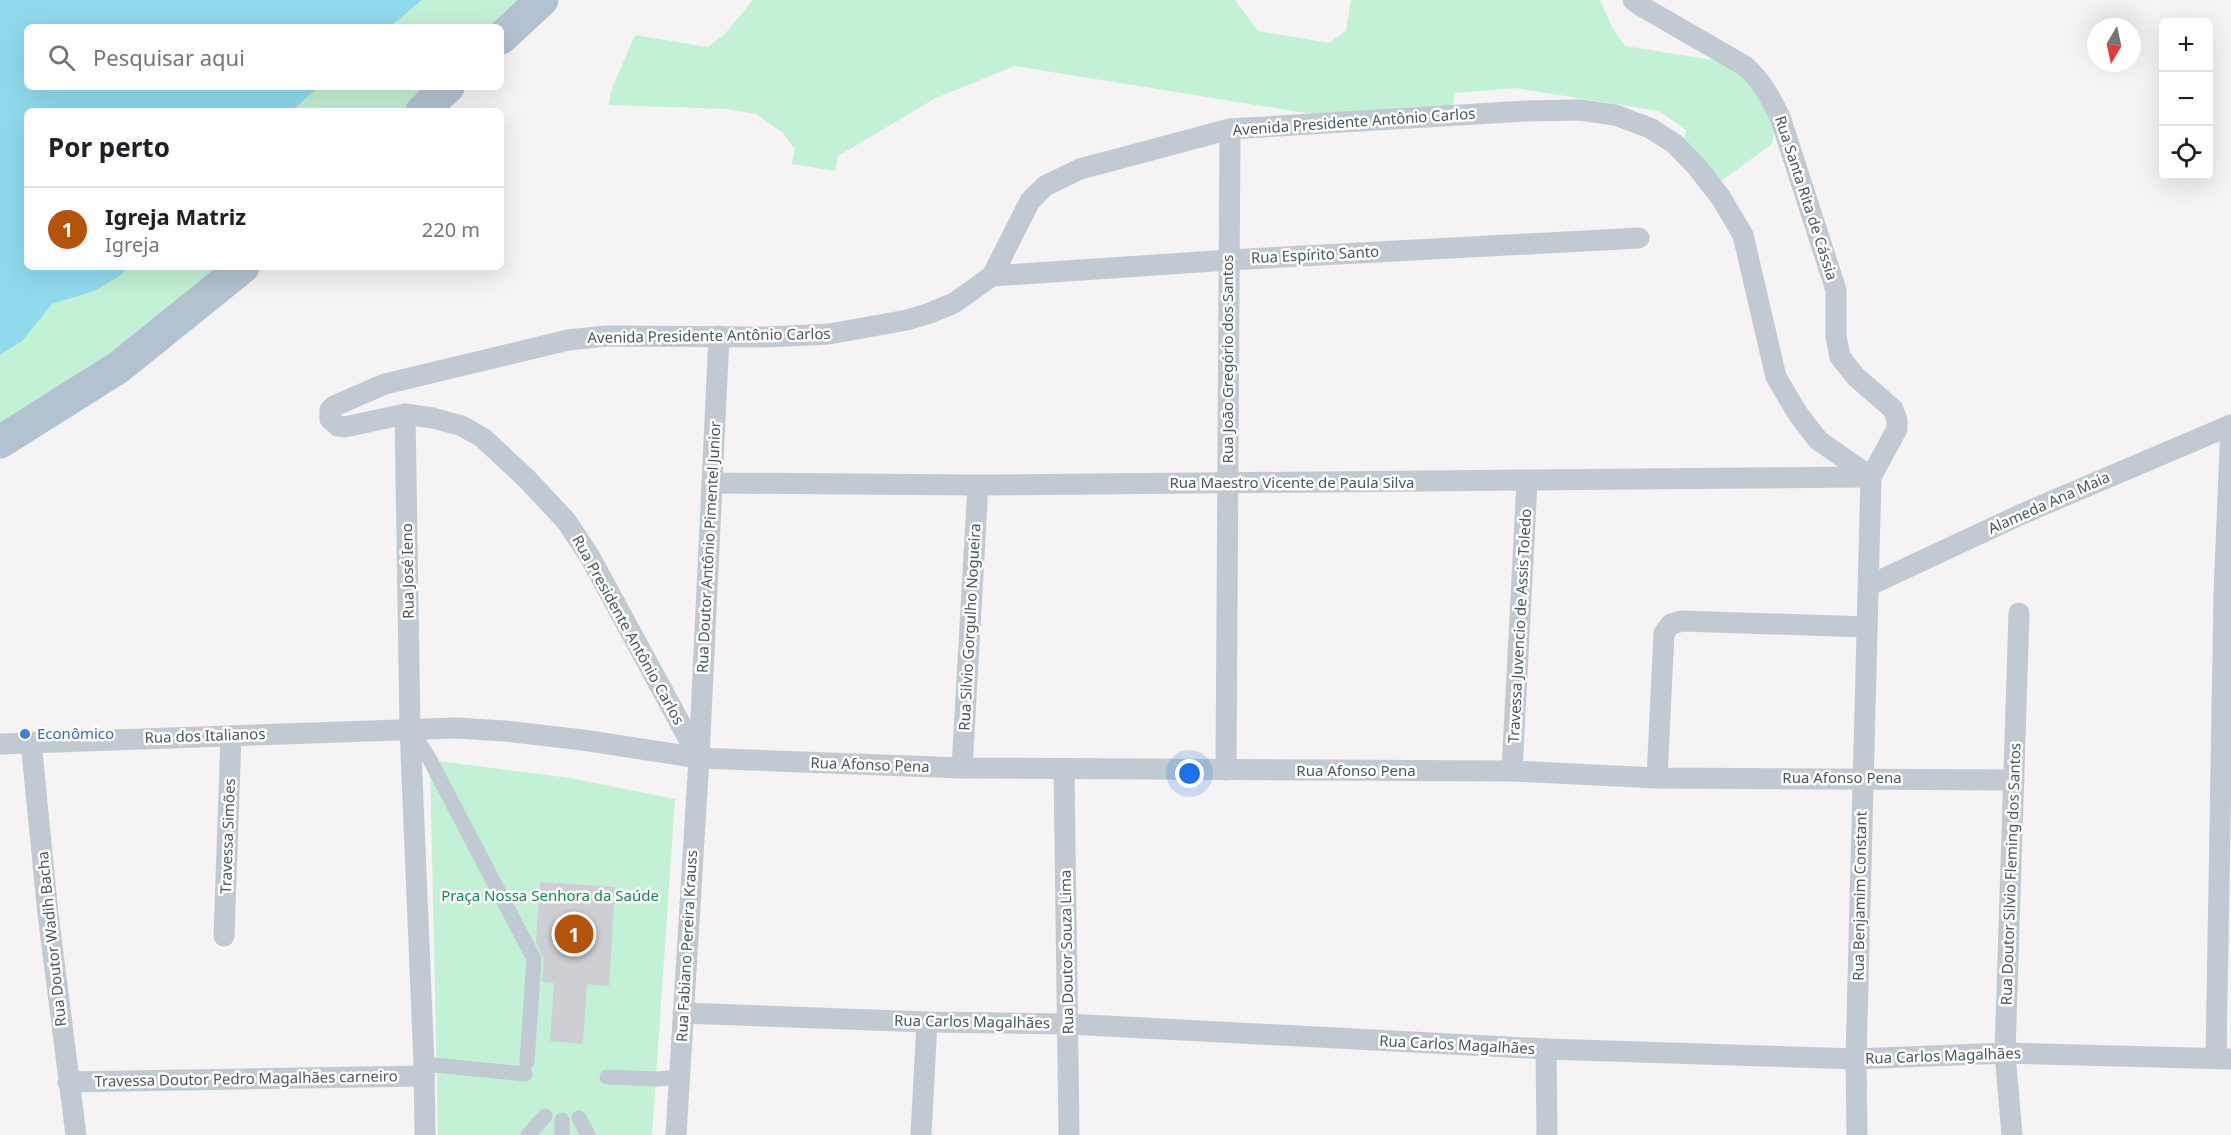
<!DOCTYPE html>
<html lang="pt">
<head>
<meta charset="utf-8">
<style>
	:root { --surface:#fff; --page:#f2f2f2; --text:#202124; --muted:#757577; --line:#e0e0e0; --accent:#b45309 }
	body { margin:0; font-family:"Noto Sans",sans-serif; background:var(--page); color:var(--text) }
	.controls { position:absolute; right:18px; top:18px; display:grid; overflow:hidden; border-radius:9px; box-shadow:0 6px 24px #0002 }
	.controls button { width:54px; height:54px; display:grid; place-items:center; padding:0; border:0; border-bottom:2px solid var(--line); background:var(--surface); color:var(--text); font:30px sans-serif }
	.compass { position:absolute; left:2087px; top:18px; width:54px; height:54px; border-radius:50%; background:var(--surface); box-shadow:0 6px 24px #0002; rotate:189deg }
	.you { position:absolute; left:1190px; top:774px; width:21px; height:21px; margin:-15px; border:4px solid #fff; border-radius:50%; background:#1a73e8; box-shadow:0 0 0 9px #1a73e833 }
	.badge { display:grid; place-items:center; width:39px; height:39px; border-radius:50%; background:var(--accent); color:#fff; font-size:20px; font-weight:700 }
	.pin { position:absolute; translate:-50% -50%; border:3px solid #fff; box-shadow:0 2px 6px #0006 }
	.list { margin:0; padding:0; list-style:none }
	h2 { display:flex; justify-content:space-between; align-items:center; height:78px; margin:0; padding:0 24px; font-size:26px }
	h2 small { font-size:20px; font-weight:400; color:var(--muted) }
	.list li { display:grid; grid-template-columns:39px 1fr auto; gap:18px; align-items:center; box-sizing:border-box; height:84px; padding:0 24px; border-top:2px solid var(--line) }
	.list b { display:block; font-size:22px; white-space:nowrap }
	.list p { margin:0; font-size:20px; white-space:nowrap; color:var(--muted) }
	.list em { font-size:20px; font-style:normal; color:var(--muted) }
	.icon { flex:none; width:33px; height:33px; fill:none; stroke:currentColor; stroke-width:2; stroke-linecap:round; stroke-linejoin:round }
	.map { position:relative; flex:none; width:2231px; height:1135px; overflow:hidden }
	.search { position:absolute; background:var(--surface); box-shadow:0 6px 24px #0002; left:24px; top:24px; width:480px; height:66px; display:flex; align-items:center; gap:15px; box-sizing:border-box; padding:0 21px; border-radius:9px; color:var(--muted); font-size:22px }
	.panel { position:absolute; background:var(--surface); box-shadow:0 6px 24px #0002; left:24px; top:108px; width:480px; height:162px; border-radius:9px }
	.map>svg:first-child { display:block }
</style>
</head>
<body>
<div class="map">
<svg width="2231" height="1135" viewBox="0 0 2231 1135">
	<rect width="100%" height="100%" fill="#f5f3f3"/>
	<g fill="#c3f1d5">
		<polygon points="0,0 542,0 501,27 27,27 27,87 448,87 422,111 27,111 27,267 243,267 0,442"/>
		<polygon points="753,0 1235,0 1258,31 1329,43 1346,31 1351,0 1600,0 1613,29 1625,46 1755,67 1779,101 1772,144 1722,180 1708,178 1683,144 1686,130 1659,111 1515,88 1455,93 1453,107 1318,115 1015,66 936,98 838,156 835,171 792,164 795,149 783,133 756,114 727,109 609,105 611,91 635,35 708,47 724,35"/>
		<polygon points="430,760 570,778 675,799 652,1135 438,1135"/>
	</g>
	<polygon fill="#90daee" points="0,0 422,0 390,27 27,27 27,87 319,87 291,111 27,111 27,267 128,267 120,276 94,291 52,304 22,341 0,355"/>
	<polygon fill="#cdcfd5" points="540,882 615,887 609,986 587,984 583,1044 550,1041 554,983 542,982 544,959 536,942"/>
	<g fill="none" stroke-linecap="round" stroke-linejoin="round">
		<g stroke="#c1cad2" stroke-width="15">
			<polyline points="412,731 430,760 534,959 527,1062"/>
			<polyline points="424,1064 525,1074"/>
			<polyline points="607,1077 657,1079 679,1077"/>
			<polyline points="579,1118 588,1135"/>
			<polyline points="528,1135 545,1116"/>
			<polyline points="562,1135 562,1120"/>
		</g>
		<g stroke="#c1cad2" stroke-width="21">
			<path d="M1633 0 1641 6 1745 66C1762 81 1770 97 1780 117L1836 290V336L1840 357 1856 377 1893 409 1897 420V429L1871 477 1856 1059 1857 1135"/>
			<polyline points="992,276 1229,260 1639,238"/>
			<polyline points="405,414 410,728 424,1064 425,1135"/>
			<polyline points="713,483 978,485 1871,477"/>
			<polyline points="1870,585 2022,514 2231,425"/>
			<polyline points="31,742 48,914 76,1135"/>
			<polyline points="0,744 456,728 505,731 583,740 699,758 962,768 1512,771 1657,778 2014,780"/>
			<polyline points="699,758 590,557 567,522 527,479 483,438 462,426 433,418 405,414 345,427 338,426 330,419 330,410 334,406 385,384 568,340 606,336 768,337 829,334 907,320 930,313 954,303 992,276 1030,201 1045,186 1080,169 1230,129 1526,111 1580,110 1615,115 1650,128 1675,144 1698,168 1721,198 1743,235 1776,377 1798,414 1818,440 1871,477"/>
			<polyline points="962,768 978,485"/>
			<polyline points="1064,769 1069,1135"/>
			<polyline points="1226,770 1230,129"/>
			<polyline points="1512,771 1527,482"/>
			<polyline points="1657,778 1664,633 1671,624 1682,621 1867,627"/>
			<polyline points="224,936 231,736"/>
			<polyline points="683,1013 927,1022 1068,1024 1546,1049 1856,1059 2005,1053 2231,1059"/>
			<polyline points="1546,1049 1547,1135"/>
			<polyline points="2216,1057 2224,594 2231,425"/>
			<polyline points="68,1082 424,1076"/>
			<polyline points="676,1135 699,758 719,336"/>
			<polyline points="921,1135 927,1022"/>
			<polyline points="2012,1135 2005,1053 2019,613"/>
		</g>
		<g stroke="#b3c2d1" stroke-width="33">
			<polyline points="501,38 542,0"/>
			<polyline points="422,111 448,87"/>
			<polyline points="0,442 119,367 243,267"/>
		</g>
	</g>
	<circle fill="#3f7fe0" stroke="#fff" stroke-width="2" cx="25" cy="734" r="6"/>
	<g text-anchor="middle" stroke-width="5" stroke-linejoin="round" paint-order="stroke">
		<g font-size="15" fill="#4a5661" stroke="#fff">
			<text transform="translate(1354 122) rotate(-4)" y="5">Avenida Presidente Antônio Carlos</text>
			<text transform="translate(1806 198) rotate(72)" y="5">Rua Santa Rita de Cássia</text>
			<text transform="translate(1315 255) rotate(-3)" y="5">Rua Espírito Santo</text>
			<text transform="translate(709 336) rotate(-1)" y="5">Avenida Presidente Antônio Carlos</text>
			<text transform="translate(1228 359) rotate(-90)" y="5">Rua João Gregório dos Santos</text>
			<text x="1292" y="488">Rua Maestro Vicente de Paula Silva</text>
			<text transform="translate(2049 503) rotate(-24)" y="5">Alameda Ana Maia</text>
			<text transform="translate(709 547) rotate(-87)" y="5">Rua Doutor Antônio Pimentel Junior</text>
			<text transform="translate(408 571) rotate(-91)" y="5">Rua José Ieno</text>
			<text transform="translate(1520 626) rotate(-87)" y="5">Travessa Juvencio de Assis Toledo</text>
			<text transform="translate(970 627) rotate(-87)" y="5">Rua Silvio Gorgulho Nogueira</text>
			<text transform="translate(628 630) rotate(61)" y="5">Rua Presidente Antônio Carlos</text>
			<text transform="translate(205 736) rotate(-2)" y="5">Rua dos Italianos</text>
			<text transform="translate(870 765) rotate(2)" y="5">Rua Afonso Pena</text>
			<text x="1356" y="776">Rua Afonso Pena</text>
			<text x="1842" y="783">Rua Afonso Pena</text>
			<text transform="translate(228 836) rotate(-88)" y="5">Travessa Simões</text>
			<text transform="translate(2011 874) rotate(-88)" y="5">Rua Doutor Silvio Fleming dos Santos</text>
			<text transform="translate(1860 896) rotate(-89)" y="5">Rua Benjamim Constant</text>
			<text transform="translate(52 939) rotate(-96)" y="5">Rua Doutor Wadih Bacha</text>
			<text transform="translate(687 946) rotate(-87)" y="5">Rua Fabiano Pereira Krauss</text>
			<text transform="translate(1067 952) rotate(-91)" y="5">Rua Doutor Souza Lima</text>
			<text transform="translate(972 1022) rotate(1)" y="5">Rua Carlos Magalhães</text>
			<text transform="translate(1457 1045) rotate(3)" y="5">Rua Carlos Magalhães</text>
			<text transform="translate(1943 1056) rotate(-2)" y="5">Rua Carlos Magalhães</text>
			<text transform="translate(246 1079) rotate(-1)" y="5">Travessa Doutor Pedro Magalhães carneiro</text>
		</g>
		<g font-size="15" fill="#366cbe" stroke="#fff" text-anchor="start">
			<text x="37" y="739">Econômico</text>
		</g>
		<g font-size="15" fill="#17864f" stroke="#fff">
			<text x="550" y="901">Praça Nossa Senhora da Saúde</text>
		</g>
	</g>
</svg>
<div class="controls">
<button>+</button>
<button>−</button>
<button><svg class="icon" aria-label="locate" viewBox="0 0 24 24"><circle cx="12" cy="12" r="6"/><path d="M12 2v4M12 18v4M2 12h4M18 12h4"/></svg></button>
</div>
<svg class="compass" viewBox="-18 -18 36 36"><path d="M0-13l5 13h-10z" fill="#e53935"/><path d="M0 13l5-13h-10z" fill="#757577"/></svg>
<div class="you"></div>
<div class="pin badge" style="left:574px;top:934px">1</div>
<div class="search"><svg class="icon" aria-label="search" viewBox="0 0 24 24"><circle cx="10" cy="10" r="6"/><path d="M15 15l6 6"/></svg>Pesquisar aqui</div>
<section class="panel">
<h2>Por perto<small></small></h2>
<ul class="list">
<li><span class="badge">1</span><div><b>Igreja Matriz</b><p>Igreja</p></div><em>220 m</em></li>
</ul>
</section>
</div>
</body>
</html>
